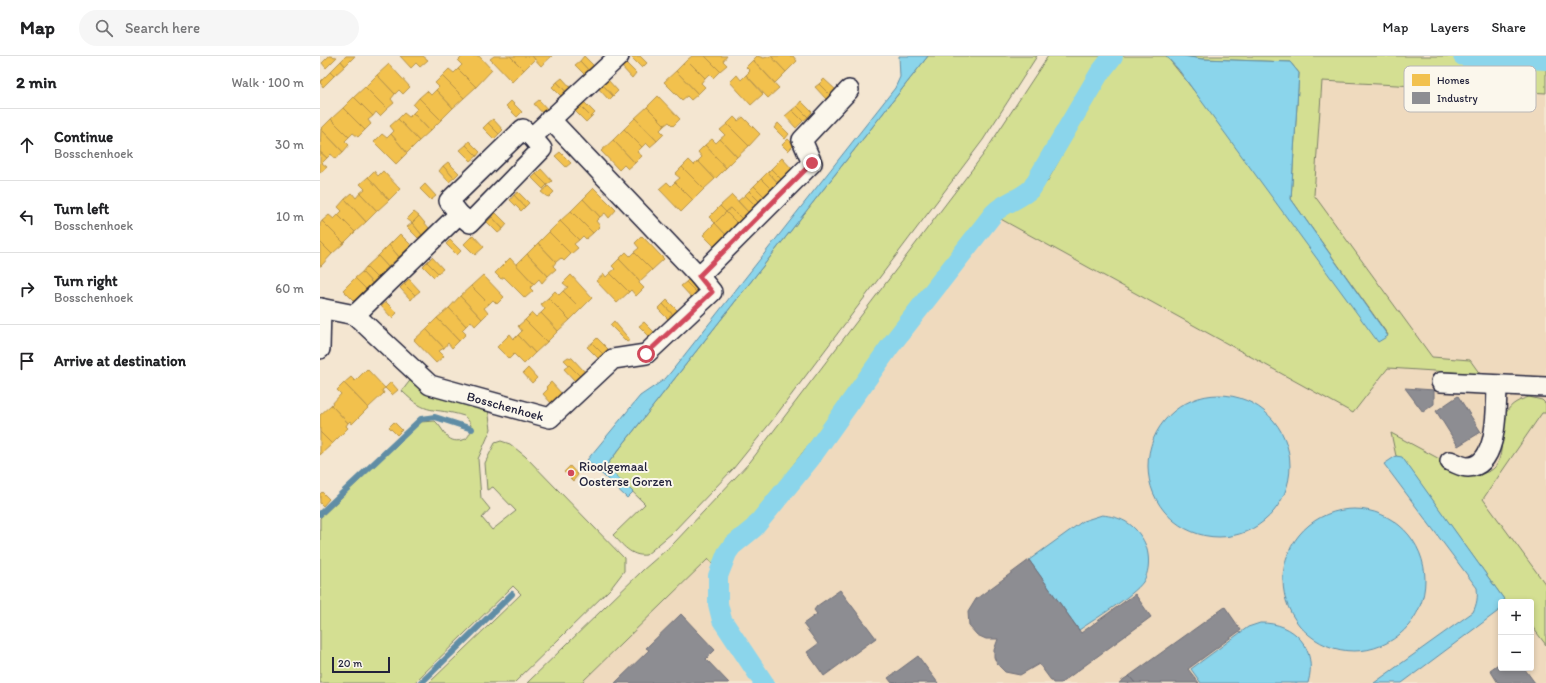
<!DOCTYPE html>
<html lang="en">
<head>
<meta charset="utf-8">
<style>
	:root { --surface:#fff; --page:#f6f6f6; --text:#202124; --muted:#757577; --line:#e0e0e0 }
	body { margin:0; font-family:Itim,sans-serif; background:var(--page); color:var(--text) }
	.controls { position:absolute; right:12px; bottom:12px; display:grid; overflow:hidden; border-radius:4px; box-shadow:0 2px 6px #0003 }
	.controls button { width:36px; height:36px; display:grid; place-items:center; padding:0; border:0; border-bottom:1px solid var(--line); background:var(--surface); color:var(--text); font:20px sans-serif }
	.scale { position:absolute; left:12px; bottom:10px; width:58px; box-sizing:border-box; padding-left:4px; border:2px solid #22223b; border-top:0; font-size:11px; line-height:14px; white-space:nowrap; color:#22223b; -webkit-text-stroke:3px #fbf7ec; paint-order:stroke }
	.stop { position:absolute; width:12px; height:12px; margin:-9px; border:3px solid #d1495b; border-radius:50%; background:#fff }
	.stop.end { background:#d1495b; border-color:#fff; box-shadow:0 1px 4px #0008 }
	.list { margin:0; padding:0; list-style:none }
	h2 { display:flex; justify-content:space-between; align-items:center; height:52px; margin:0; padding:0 16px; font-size:17px }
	h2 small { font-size:13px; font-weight:400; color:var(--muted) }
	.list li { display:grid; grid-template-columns:26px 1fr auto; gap:12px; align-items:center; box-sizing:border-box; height:72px; padding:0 16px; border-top:1px solid var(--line) }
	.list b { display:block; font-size:15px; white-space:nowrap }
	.list p { margin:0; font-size:13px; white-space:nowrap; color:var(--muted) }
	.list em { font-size:13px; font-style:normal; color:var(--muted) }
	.icon { flex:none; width:22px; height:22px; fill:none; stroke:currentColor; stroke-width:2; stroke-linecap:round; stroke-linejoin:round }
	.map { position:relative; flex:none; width:1226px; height:627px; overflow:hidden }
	header { display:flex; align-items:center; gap:24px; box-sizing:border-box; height:56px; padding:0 20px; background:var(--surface); border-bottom:1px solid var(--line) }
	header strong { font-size:19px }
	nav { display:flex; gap:22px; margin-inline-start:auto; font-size:14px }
	.search { width:280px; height:36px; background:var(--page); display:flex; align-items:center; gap:10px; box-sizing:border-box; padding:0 14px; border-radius:22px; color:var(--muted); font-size:15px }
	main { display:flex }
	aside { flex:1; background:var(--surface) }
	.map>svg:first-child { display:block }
</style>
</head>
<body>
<header>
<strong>Map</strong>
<div class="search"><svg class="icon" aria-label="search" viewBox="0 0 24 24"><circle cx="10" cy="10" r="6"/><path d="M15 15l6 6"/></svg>Search here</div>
<nav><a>Map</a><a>Layers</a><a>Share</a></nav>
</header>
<main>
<aside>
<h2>2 min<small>Walk · 100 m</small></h2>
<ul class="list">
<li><svg class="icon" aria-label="ahead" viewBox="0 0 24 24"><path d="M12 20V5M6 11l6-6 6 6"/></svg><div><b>Continue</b><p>Bosschenhoek</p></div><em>30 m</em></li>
<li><svg class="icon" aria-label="left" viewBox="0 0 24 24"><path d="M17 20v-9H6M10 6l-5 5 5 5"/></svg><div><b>Turn left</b><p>Bosschenhoek</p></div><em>10 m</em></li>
<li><svg class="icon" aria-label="right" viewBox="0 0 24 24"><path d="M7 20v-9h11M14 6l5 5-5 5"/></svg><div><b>Turn right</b><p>Bosschenhoek</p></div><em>60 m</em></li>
<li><svg class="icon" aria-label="arrive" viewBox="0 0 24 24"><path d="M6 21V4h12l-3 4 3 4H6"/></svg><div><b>Arrive at destination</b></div></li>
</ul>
</aside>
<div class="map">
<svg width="1226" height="627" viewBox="0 0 1226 627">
	<rect width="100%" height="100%" fill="#f4e6d1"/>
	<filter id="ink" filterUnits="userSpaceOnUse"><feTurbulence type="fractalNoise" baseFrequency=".025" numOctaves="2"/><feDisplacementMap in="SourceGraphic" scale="8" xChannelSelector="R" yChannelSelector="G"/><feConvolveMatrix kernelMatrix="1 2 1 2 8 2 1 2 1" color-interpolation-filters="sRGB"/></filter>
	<g filter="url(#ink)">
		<path fill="#efdabe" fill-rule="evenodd" d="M802 0H955L1226 20V627H244L386 492ZM1181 546H1211V612H1181Z"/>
		<g fill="#d4df92" stroke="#7b8066">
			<path d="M608 0H717L663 84 451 366 413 413 352 477 326 499C311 501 302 488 293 479L325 448 286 410Z"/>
			<path d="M728 0H786L710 126C699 137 684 140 673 152L562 293 428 468 409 486 393 509 388 503 261 627H207L323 514 354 487 430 406 663 99Z"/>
			<polygon points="798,0 846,0 848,2 1068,279 971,143 979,17 970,6 882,3 863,0 1226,0 1226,37 1002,25 994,139 1112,301 1150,304 1160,318 1068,312 1033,357 677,161 707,145 727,126 781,28"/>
			<path d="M92 322 168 353 171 373 158 403 161 442 170 453 162 462 172 474 196 455 173 431 167 434 165 407 175 387 181 385 190 388 205 400 304 502V515L291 532 194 627H109L201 538 193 530 94 627H0V462L100 366 115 365C126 375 126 390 146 383 154 374 152 367 144 360 112 350 108 361 82 335Z"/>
			<path d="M1209 341 1222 344 1226 348V357H1222L1163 443 1226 529V589L1211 569V546H1186L1082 402 1076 400 1071 377 1142 415C1196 428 1175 381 1186 357 1191 347 1200 344 1209 341Z"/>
		</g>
		<g fill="#8bd5eb" stroke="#618da5">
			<polygon points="579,0 608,0 286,410 313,436 307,442 267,404 320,340 345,323 351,316 575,32 580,21"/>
			<polygon points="846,0 863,0 882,3 970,6 979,17 971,143 1068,280 1058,286 858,13"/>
			<circle cx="899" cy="410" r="71"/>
			<path d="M1076 400 1082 401 1186 546H1181V553L1082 627H1054L1153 556C1157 548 1158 541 1157 532L1064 408Z"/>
			<circle cx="1034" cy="524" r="71"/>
			<path d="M782 459C800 461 812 466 822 482 830 494 831 514 823 526 813 540 775 563 759 574L709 504 763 465Z"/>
			<path d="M940 567C975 566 998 593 988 627H881L871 613 928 571Z"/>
		</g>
		<g fill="#f2c14e" stroke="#b49148">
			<polygon points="9,0 17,1 6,12 2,7"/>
			<polygon points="26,0 35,0 25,10 21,5"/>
			<polygon points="80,0 103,0 108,4 100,11 96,7 91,12"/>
			<polygon points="143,0 159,0 172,14 156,31 138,13 142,9 138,5"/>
			<polygon points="174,0 190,0 204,14 192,26 170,3"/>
			<polygon points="190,0 212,0 215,3 204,14"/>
			<polygon points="212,0 232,0 221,10"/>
			<polygon points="264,0 275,11 270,16 260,5"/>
			<polygon points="320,0 327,7 322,12 311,1"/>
			<polygon points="372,0 385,0 400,15 393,22 389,18 385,22 367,4"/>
			<polygon points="385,0 407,0 403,5 407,9 400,15"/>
			<polygon points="437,0 444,2 451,0 466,16 455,27 433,4"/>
			<polygon points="451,0 473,0 477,5 466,16"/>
			<polygon points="367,4 385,22 381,27 385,31 378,38 356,15"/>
			<polygon points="433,4 459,32 448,42 426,19 430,15 426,11"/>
			<polygon points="21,5 25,10 14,20 10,16"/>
			<polygon points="260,5 270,16 266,20 255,9"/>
			<polygon points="305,6 316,17 312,22 301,10"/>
			<polygon points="69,8 90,31 83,38 79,34 75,38 57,19"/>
			<polygon points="129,13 134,17 138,13 156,31 144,42 122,20"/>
			<polygon points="356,15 378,38 371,44 367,40 362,44 344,26"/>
			<polygon points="10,16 14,20 3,31 0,26"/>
			<polygon points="57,19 75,38 71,43 74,47 67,53 45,31"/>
			<polygon points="417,19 421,24 426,19 443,38 431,49 410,26"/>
			<polygon points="122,20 144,42 133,52 116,34 119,31 115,27"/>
			<polygon points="242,22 252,33 248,38 237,26"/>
			<polygon points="287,23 298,35 293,40 282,28"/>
			<polygon points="504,23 516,34 510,39 499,28"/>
			<polygon points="237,26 248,38 243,42 232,31"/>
			<polygon points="282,28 293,40 289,44 278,32"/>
			<polygon points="499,28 510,39 506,43 495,31"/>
			<polygon points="45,31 67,53 60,60 56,56 53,60 34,41"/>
			<polygon points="116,34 133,52 121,64 99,42 107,35 111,39"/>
			<polygon points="338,40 360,63 353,70 349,66 345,69 327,51"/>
			<polygon points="34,41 53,60 48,64 51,68 45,74 23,52"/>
			<polygon points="99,42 121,64 110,75 93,57 97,53 93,49"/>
			<polygon points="219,44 229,55 225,60 214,48"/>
			<polygon points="191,45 202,56 197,61 186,50"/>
			<polygon points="481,45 492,56 488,61 477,50"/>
			<polygon points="264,46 275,57 271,61 260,50"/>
			<polygon points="260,50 271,61 266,66 255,55"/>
			<polygon points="477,50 488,61 483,65 472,54"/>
			<polygon points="327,51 345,69 340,74 344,78 337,85 315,62"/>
			<polygon points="23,52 45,74 38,81 33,77 29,81 11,63"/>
			<polygon points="472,54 483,65 476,72 465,60"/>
			<polygon points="84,57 89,61 93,57 110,75 99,85 78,63"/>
			<polygon points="414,61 418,65 423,61 440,78 429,90 407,68"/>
			<polygon points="315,62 337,85 330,91 326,87 322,91 304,73"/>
			<polygon points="11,63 29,81 25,85 29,89 23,96 1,73"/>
			<polygon points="78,63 99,85 87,97 71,78 74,75 70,70"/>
			<polygon points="173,63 183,74 179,78 168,67"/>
			<polygon points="168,67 179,78 174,83 163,72"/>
			<polygon points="458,67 469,78 465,83 454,72"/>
			<polygon points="407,68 429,90 417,101 400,83 405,79 400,74"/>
			<polygon points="1,73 23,96 15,103 11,98 7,102 0,96"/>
			<polygon points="304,73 322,91 317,96 322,100 315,107 293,84"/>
			<polygon points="62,78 67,82 71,78 87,97 76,108 54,86"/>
			<polygon points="392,83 396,87 400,83 417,101 406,112 385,89"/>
			<polygon points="468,83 474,89 468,95 462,89"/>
			<polygon points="293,84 315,107 308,113 304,109 299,114 281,95"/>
			<polygon points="149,85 160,96 157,100 146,89"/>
			<polygon points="146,89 157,100 151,105 140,94"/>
			<polygon points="385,89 406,112 395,123 378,105 382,101 378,96"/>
			<polygon points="0,96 7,102 2,107 7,111 0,117"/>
			<polygon points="240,96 251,107 246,111 235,100"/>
			<polygon points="462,102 473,114 462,124 451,113"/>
			<polygon points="369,104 374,109 378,105 395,123 384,133 362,111"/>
			<polygon points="128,106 139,117 134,122 123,110"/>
			<polygon points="123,110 134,122 129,126 119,115"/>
			<polygon points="362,111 384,133 373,144 355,126 360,122 355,118"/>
			<polygon points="221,113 232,125 227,129 216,118"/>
			<polygon points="451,113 462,124 459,128 448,116"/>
			<polygon points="54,115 58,120 63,115 80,133 69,144 48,121"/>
			<polygon points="448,116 459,128 452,134 441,123"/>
			<polygon points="216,118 227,129 223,133 212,122"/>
			<polygon points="48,121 69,144 57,155 40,137 45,133 40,128"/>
			<polygon points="441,123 452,134 445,141 434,130"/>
			<polygon points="347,126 351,130 355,126 373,144 361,156 339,133"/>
			<polygon points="105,128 116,140 111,144 100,133"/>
			<polygon points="228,130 234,136 229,141 226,140 221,136"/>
			<polygon points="434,130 445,141 440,146 429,135"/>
			<polygon points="274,132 296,154 289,162 285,157 280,161 263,143"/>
			<polygon points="429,135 440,146 436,150 425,139"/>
			<polygon points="198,136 209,147 205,151 194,139"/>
			<polygon points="32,137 36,142 40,137 57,155 46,166 25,143"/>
			<polygon points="194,139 205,151 201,155 190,144"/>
			<polygon points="412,139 429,157 422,163 411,152 406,156 400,150"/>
			<polygon points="425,139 436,150 429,157 418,145"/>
			<polygon points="25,143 46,166 35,176 18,159 22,155 18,151"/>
			<polygon points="263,143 280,161 276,165 280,170 273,177 251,155"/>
			<polygon points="400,150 406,156 395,167 389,161"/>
			<polygon points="411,152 422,163 418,168 406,156"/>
			<polygon points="251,155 273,177 266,183 263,180 259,184 240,165"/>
			<polygon points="94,156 99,160 92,167 87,163"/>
			<polygon points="406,156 418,168 406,179 395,167"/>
			<polygon points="176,157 187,168 183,173 172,161"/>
			<polygon points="9,159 14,163 18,159 35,176 24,187 2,165"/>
			<polygon points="99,160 109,172 102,179 92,167"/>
			<polygon points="172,161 183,173 178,177 167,166"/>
			<polygon points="2,165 24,187 12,198 0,186 0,168"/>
			<polygon points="240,165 259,184 254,188 258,192 251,198 229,176"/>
			<polygon points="92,167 102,179 98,182 87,171"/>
			<polygon points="395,167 406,179 394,190 383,179"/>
			<polygon points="229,176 251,198 244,205 241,202 236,206 218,187"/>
			<polygon points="80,178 91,189 79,201 69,189"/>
			<polygon points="153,179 164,191 155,199 144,188"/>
			<polygon points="322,180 344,203 332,214 314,196 319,192 315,187"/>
			<polygon points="130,184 141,195 137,199 126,188"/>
			<polygon points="0,186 12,198 1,210 0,210"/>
			<polygon points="218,187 236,206 233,210 236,213 228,220 207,198"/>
			<polygon points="69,189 79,201 68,211 58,200"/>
			<polygon points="306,196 310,200 314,196 332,214 320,225 299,203"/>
			<polygon points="207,198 228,220 222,227 219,223 214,228 196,209"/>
			<polygon points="58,200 68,211 57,222 46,211"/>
			<polygon points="112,201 123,213 118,217 107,206"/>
			<polygon points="190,202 214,228 210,232 213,235 205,242 184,221 181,223 175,217"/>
			<polygon points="299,203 320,225 319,227 324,232 316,240 311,234 309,236 290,217 295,213 292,210"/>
			<polygon points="107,206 118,217 114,221 103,210"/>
			<polygon points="46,211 57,222 52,227 42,216"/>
			<polygon points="42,216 52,227 46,233 35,222"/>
			<polygon points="290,217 309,236 297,247 276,225 284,218 286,221"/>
			<polygon points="163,219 184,241 177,248 173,244 169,248 151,230"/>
			<polygon points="251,219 272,242 261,253 243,235 248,231 243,227"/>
			<polygon points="35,222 46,233 34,245 23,234"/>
			<polygon points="370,222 381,233 377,237 366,226"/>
			<polygon points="89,223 100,235 95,239 84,228"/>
			<polygon points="366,226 377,237 372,242 361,230"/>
			<polygon points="84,228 95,239 91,244 80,232"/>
			<polygon points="151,230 169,248 164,252 168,257 162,263 140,240"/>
			<polygon points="235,235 239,239 243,235 261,253 250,264 228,242"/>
			<polygon points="140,240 162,263 155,270 151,265 146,270 129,252"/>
			<polygon points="228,242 250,264 238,275 221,257 225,253 221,248"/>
			<polygon points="347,244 358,255 353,259 343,248"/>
			<polygon points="66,246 77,257 72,262 61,250"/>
			<polygon points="343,248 353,259 349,264 338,253"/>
			<polygon points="129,252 146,270 142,274 146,278 139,285 117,262"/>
			<polygon points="212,257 216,261 221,257 238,275 227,286 205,264"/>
			<polygon points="117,262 139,285 132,292 128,287 124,292 106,273"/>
			<polygon points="205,264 227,286 215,297 198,279 202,275 198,270"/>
			<polygon points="294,265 310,284 307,286 290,269"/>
			<polygon points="324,266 335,277 330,281 319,270"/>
			<polygon points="106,273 124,292 119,295 124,300 116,307 94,284"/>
			<polygon points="190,278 194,283 198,279 215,297 204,308 194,298 189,303 177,291"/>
			<polygon points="277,282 288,293 283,298 272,287"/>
			<polygon points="272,287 283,298 278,302 267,291"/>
			<polygon points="248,301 252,302 265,316 260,320 244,304"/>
			<polygon points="249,309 260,320 255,325 244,313"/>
			<polygon points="208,312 217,322 212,327 203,317"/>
			<polygon points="47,313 65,332 62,334 64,337 48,352 24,327 31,321 35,325"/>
			<polygon points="71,326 78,334 72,339 65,332"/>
			<polygon points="231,326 242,338 232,348 223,338 228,333 226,331"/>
			<polygon points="24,327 48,352 32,368 30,365 28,367 11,349 21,338 17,334"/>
			<polygon points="11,349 28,367 26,370 28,372 12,388 0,376 0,359"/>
			<polygon points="74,366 82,374 77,379 69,371"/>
			<polygon points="0,376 12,388 0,399"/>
			<polygon points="250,410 258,419 253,425 244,416"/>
			<polygon points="2,436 9,443 3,450 0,447 0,438"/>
		</g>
		<g fill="#8d8d92" stroke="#6d6d78">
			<polygon points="1085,332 1114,334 1114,348 1103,356"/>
			<polygon points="1138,340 1161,376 1138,390 1116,355"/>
			<polygon points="709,504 761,577 815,538 831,561 741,627 733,627 719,608 700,619 685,616 677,608 674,601 674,594 678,583 666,583 657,579 649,570 648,556 656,543"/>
			<polygon points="520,534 556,582 504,620 487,596 498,588 483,568 497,558 494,554 497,550"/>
			<polygon points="905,551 921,574 868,613 879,627 815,627 809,620"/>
			<polygon points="361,558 395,594 386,603 409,627 295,627 329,594 326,592"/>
			<polygon points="598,600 618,627 572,627 568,622"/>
			<polygon points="1181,606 1181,612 1204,612 1215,627 1178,627 1170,614"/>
			<polygon points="809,620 815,627 799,627 804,623"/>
		</g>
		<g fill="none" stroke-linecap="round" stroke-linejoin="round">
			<g stroke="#618da5" stroke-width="6">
				<polyline points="0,458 101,363 115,361 152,373"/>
				<polyline points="101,627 192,538"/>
			</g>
			<g stroke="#8bd5eb" stroke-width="20">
				<polyline points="1143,0 1226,4"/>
				<path d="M444 627 402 564 398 548V520L407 497 412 490 434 472 490 403 571 289 674 157C685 146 701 143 712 132L779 18 793 0"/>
			</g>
			<g stroke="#22223b" stroke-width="22">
				<g id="street">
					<polyline points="230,63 379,220"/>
					<polyline points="139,158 129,145 203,73 212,81"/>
					<polyline points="0,252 35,259 139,158 150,167 222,93 212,81 299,0"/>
					<path id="s1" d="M35 259 110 329 230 362 293 303 326 298 392 236 379 220 492 107 482 84 529 34"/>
					<polyline points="0,293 1,252"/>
					<polyline points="1121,326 1226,331"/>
					<path d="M1130 405C1136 407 1142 411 1148 411 1179 410 1176 350 1177 329"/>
				</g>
			</g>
			<use href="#street" stroke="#fbf7ec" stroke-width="19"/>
		</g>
	</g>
	<g fill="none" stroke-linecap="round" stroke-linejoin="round" filter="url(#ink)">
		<polyline stroke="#d1495b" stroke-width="5" points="326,298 392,236 379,220 492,107"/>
	</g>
	<circle fill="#d1495b" stroke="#fbf7ec" stroke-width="1.5" cx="251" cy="417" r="4"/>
	<g text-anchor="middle" stroke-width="4" stroke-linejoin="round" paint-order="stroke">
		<g font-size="13" fill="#22223b" stroke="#fbf7ec">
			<text dy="5" stroke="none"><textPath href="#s1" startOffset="181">Bosschenhoek</textPath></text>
		</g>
		<g font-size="13" fill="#22223b" stroke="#fbf7ec" text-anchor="start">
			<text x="259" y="415">Rioolgemaal<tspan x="259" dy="15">Oosterse Gorzen</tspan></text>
		</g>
	</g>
	<rect x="1084" y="10" width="132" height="46" rx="6" fill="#fbf7ec" stroke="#bab7b7" stroke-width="1"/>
	<rect x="1092" y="18" width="18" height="12" fill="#f2c14e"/>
	<rect x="1092" y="36" width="18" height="12" fill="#8d8d92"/>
	<g font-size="11" fill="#22223b">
		<text x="1117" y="28">Homes</text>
		<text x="1117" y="46">Industry</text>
	</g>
</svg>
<div class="controls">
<button>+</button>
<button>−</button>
</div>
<div class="scale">20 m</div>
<div class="stop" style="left:326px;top:298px"></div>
<div class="stop end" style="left:492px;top:107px"></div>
</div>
</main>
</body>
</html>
